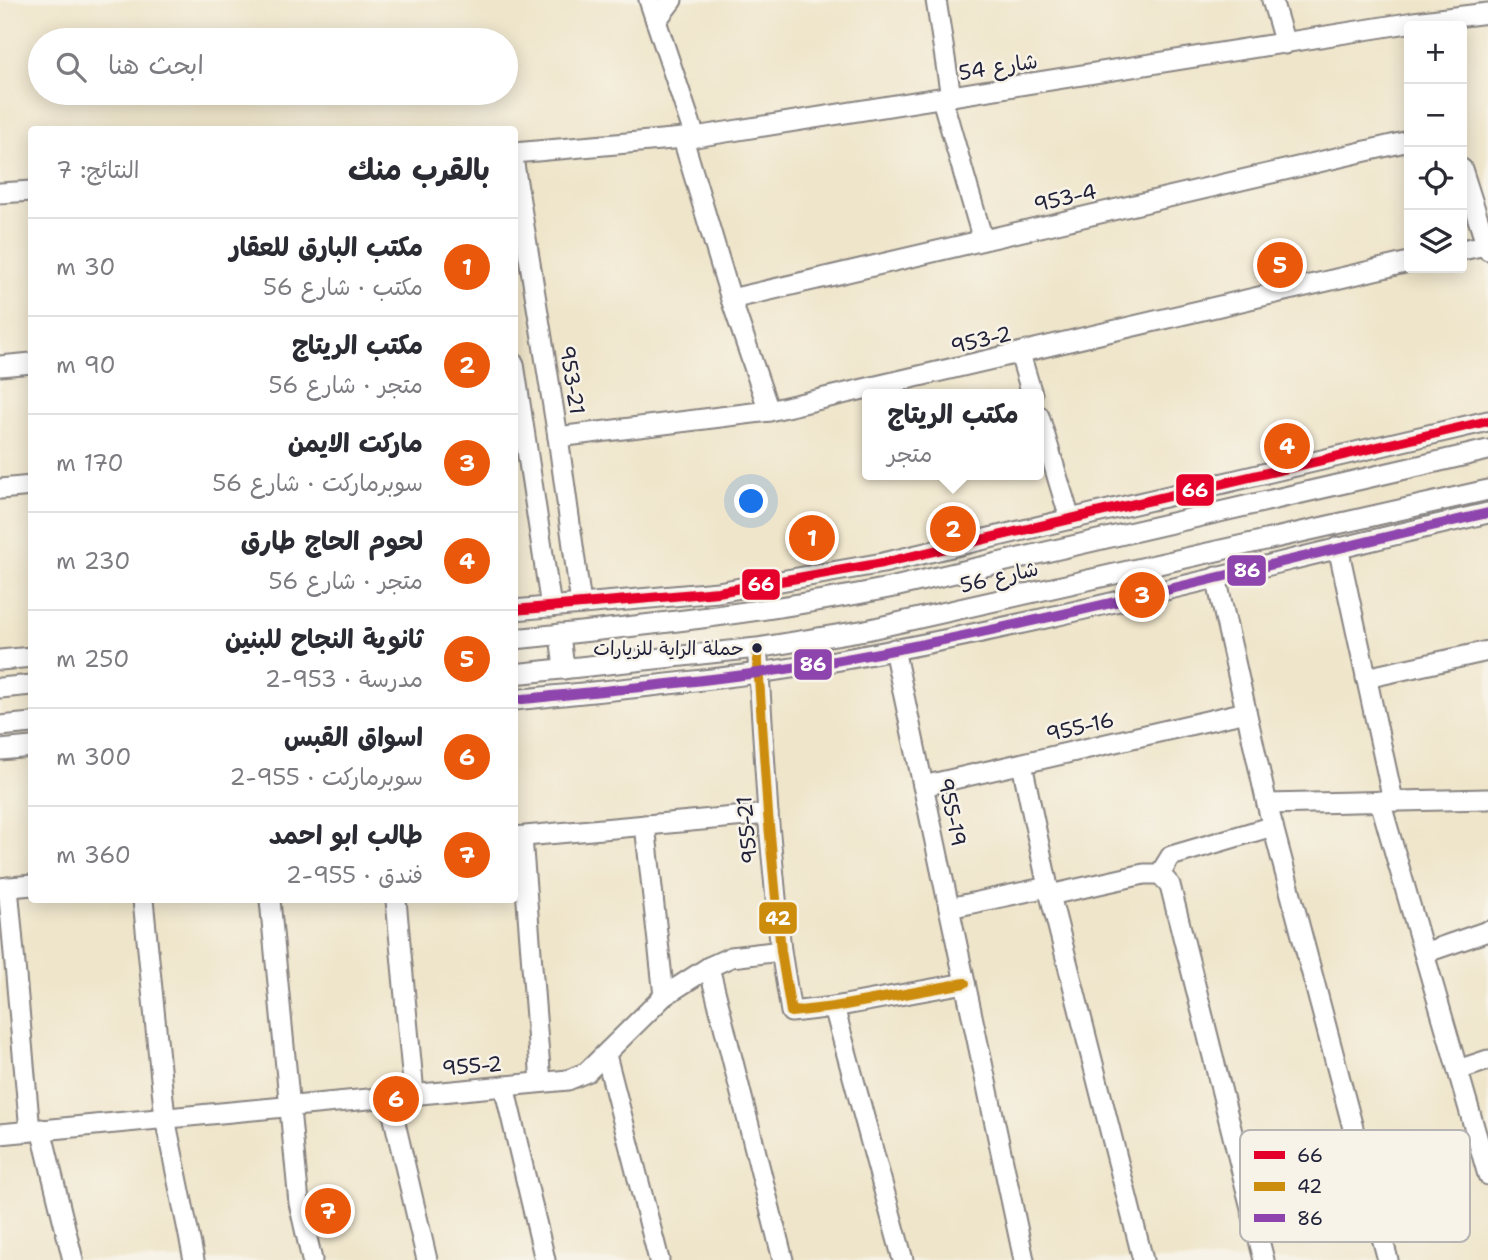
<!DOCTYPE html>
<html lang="ar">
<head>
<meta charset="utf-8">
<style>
	:root { --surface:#fff; --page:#f7f7f7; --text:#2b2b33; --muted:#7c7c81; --line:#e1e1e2; --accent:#ea580c }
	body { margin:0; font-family:"Shantell Sans","Playpen Sans Arabic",sans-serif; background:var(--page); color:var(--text); direction:rtl }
	.controls { position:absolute; right:21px; top:21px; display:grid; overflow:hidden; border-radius:7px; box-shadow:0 4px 18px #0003 }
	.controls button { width:63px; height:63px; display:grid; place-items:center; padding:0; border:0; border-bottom:2px solid var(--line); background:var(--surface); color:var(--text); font:35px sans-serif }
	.you { position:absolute; left:752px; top:502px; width:24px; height:24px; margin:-18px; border:5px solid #fff; border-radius:50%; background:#1a73e8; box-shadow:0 0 0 10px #1a73e833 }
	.badge { display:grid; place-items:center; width:46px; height:46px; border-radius:50%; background:var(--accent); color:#fff; font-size:23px; font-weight:700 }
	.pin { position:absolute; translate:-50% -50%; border:4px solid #fff; box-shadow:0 2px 7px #0006 }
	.popup { position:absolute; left:862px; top:389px; width:182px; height:91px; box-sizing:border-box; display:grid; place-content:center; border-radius:7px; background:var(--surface); filter:drop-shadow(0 2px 5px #0005); font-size:23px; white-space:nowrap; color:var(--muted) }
	.popup b { font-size:26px; color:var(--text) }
	.popup::after { content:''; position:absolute; left:50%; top:100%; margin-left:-14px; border:14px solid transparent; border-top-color:var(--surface) }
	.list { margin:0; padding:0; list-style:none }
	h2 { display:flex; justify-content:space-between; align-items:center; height:91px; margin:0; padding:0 28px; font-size:30px }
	h2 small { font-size:23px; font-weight:400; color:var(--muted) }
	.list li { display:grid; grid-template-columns:46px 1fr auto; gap:21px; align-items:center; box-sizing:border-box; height:98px; padding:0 28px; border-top:2px solid var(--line) }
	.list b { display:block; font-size:26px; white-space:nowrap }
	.list p { margin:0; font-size:23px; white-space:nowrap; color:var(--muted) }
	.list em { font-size:23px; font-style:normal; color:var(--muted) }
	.icon { flex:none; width:38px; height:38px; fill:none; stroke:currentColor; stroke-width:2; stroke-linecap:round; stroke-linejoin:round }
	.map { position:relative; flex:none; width:1488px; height:1260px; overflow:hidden; direction:ltr }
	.search { position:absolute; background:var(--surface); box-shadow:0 4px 18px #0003; left:28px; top:28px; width:490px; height:77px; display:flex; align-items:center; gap:18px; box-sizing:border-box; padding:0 24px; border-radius:38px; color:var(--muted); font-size:26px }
	.panel { position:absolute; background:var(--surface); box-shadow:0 4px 18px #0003; left:28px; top:126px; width:490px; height:777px; border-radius:7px; direction:rtl }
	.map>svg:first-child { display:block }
</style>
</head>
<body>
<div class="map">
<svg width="1488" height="1260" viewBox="0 0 1488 1260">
	<rect width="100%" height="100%" fill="#f7f3e8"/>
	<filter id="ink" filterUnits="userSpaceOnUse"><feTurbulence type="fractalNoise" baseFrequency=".0143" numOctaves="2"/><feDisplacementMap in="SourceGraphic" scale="14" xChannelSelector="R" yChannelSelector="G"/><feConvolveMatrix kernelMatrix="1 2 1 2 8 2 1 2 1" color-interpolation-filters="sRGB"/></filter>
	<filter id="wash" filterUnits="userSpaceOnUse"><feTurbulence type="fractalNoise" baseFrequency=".00686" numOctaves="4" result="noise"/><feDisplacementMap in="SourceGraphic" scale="28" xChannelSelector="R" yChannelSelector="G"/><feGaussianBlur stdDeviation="1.57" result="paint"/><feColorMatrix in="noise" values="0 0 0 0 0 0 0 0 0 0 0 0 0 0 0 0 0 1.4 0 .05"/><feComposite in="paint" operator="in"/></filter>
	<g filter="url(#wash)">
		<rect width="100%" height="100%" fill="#efe5ca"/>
	</g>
	<g filter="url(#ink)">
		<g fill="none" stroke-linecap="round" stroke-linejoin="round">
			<g stroke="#888482" stroke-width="23">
				<g id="minor">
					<polyline points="649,0 695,137"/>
					<polyline points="936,0 951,97"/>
					<polyline points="1272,0 1285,44"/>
					<polyline points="656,21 672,0"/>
					<polyline points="942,99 983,240"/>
					<polyline points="683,139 731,299 769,411"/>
					<polyline points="514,153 695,137 1414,22 1488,13"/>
					<polyline points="514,164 558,437 581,604"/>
					<polyline points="1462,169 1488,250"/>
					<polyline points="0,193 32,191"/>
					<polyline points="1462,250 1486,245"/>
					<polyline points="731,299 1409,141"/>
					<polyline points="1020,354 1032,394"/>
					<polyline points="514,364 551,607"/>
					<polyline points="0,366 32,363"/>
					<polyline points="1039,416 1070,519"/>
					<polyline points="558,437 769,411 1409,262"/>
					<polyline points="0,489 32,486"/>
					<polyline points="1338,547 1393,800"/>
					<polyline points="1216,577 1267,804 1388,1260"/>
					<polyline points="514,610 718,592 883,563 1488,421"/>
					<polyline points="560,634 564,669"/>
					<path d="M514 639C642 626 769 612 894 587L1488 450"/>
					<polyline points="894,649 1024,1260"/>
					<polyline points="758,659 768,814 781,951 791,1012 834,1007 965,983"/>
					<polyline points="0,660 32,657"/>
					<polyline points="514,674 757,648 866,630 1488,490"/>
					<polyline points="1366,678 1488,651"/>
					<polyline points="0,688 32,685"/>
					<path d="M514 700C619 689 725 680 829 662 1050 623 1269 563 1488 513"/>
					<polyline points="0,726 32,723"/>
					<polyline points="0,750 32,747"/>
					<polyline points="1022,764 1048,887 1143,1260"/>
					<polyline points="923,786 1246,712"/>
					<polyline points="1380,801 1488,1175"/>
					<polyline points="1267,804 1488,799"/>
					<polyline points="645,825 664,996"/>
					<polyline points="514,837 768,814"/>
					<polyline points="522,837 541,1082"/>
					<polyline points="1160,874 1170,885 1264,1260"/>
					<polyline points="1160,874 1171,856 1273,826"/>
					<polyline points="8,887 30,1131"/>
					<polyline points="0,888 32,885"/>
					<polyline points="1050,895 1144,874 1160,874"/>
					<polyline points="143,900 165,1118 194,1260"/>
					<polyline points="270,900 299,1203 312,1260"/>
					<polyline points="396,900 414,1094"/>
					<polyline points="949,908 1048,887"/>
					<polyline points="1424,953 1488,931"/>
					<polyline points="709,967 783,1260"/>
					<polyline points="834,1007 903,1260"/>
					<polyline points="606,1055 659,1260"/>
					<polyline points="1458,1070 1488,1060"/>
					<polyline points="504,1086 545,1260"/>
					<polyline points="389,1097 427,1260"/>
					<polyline points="41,1129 73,1260"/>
					<polyline points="0,1134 568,1080 587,1072 664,996 709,967 731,957 781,951"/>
				</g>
			</g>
			<use href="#minor" stroke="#fff" stroke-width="19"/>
			<g stroke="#f7f3e8" stroke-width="16">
				<polyline id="bus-1" points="514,610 718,592 883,563 1488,421"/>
			</g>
			<g stroke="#f7f3e8" stroke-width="16">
				<polyline id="bus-2" points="757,648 768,814 781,951 791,1012 834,1007 965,983"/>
			</g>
			<g stroke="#f7f3e8" stroke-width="16">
				<path id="bus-3" d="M514 700C619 689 725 680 829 662 1050 623 1269 563 1488 513"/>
			</g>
			<use href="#bus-1" stroke="#e4002b" stroke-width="10"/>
			<use href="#bus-2" stroke="#cc8c0c" stroke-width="10"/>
			<use href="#bus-3" stroke="#8e44ad" stroke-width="10"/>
		</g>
	</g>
	<circle fill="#22223b" stroke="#f7f3e8" stroke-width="2.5" cx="757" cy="648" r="6"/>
	<g text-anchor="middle" stroke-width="5" stroke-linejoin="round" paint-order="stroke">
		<g font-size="19" fill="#22223b" stroke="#f7f3e8" text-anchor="end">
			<text x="744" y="655">حملة الراية للزيارات</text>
		</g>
		<g font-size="21" fill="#22223b" stroke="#f7f3e8">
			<text transform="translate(998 67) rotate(-9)" y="7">شارع 54</text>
			<text transform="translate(1065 198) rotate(-13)" y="7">953-4</text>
			<text transform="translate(981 340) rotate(-13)" y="7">953-2</text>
			<text transform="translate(572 380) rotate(81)" y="7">953-21</text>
			<text transform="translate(999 577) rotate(-13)" y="7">شارع 56</text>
			<text transform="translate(1080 727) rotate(-13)" y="7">955-16</text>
			<text transform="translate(952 812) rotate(78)" y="7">955-19</text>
			<text transform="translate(747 830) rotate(-95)" y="7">955-21</text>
			<text transform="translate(472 1066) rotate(-5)" y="7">955-2</text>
		</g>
	</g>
	<rect x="1240" y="1130" width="230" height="112" rx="10" fill="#f7f3e8" stroke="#b7b4b4" stroke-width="2"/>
	<rect x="1254" y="1151" width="31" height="8" fill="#e4002b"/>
	<rect x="1254" y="1182" width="31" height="9" fill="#cc8c0c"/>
	<rect x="1254" y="1214" width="31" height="8" fill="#8e44ad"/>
	<g font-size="19" fill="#22223b">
		<text x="1297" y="1162">66</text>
		<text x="1297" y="1193">42</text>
		<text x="1297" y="1225">86</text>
	</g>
	<g stroke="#f7f3e8" stroke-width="2.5">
		<rect x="1175" y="473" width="40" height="34" rx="7" fill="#e4002b"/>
		<rect x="1226" y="554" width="41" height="33" rx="7" fill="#8e44ad"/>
		<rect x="741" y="568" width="40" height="33" rx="7" fill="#e4002b"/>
		<rect x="793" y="648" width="40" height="33" rx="7" fill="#8e44ad"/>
		<rect x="758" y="901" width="40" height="34" rx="7" fill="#cc8c0c"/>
	</g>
	<g font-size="19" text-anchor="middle" font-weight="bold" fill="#fff">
		<text x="1195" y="497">66</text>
		<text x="1247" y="577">86</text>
		<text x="761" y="591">66</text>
		<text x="813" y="671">86</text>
		<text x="778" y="925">42</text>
	</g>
</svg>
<div class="controls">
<button>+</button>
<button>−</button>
<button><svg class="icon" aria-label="locate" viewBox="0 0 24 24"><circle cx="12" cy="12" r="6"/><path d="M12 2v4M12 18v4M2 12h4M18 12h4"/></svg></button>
<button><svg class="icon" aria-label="layers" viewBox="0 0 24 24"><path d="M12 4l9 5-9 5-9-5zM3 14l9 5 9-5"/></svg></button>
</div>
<div class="you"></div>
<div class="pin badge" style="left:812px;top:538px">1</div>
<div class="pin badge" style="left:953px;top:529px">2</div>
<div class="popup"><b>مكتب الريتاج</b>متجر</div>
<div class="pin badge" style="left:1142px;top:595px">3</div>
<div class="pin badge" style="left:1287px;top:446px">4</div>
<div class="pin badge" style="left:1280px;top:265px">5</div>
<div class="pin badge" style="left:396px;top:1099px">6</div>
<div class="pin badge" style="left:328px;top:1211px">7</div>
<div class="search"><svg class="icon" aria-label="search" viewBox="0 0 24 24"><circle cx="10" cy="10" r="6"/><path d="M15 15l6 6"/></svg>ابحث هنا</div>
<section class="panel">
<h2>بالقرب منك<small>النتائج: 7</small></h2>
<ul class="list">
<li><span class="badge">1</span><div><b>مكتب البارق للعقار</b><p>مكتب · شارع 56</p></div><em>30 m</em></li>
<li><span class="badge">2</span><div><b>مكتب الريتاج</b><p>متجر · شارع 56</p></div><em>90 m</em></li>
<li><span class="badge">3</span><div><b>ماركت الايمن</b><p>سوبرماركت · شارع 56</p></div><em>170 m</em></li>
<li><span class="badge">4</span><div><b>لحوم الحاج طارق</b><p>متجر · شارع 56</p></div><em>230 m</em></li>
<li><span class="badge">5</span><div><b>ثانوية النجاح للبنين</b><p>مدرسة · 953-2</p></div><em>250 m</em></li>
<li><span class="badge">6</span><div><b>اسواق القبس</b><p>سوبرماركت · 955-2</p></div><em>300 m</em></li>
<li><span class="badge">7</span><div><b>طالب ابو احمد</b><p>فندق · 955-2</p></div><em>360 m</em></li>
</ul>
</section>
</div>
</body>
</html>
